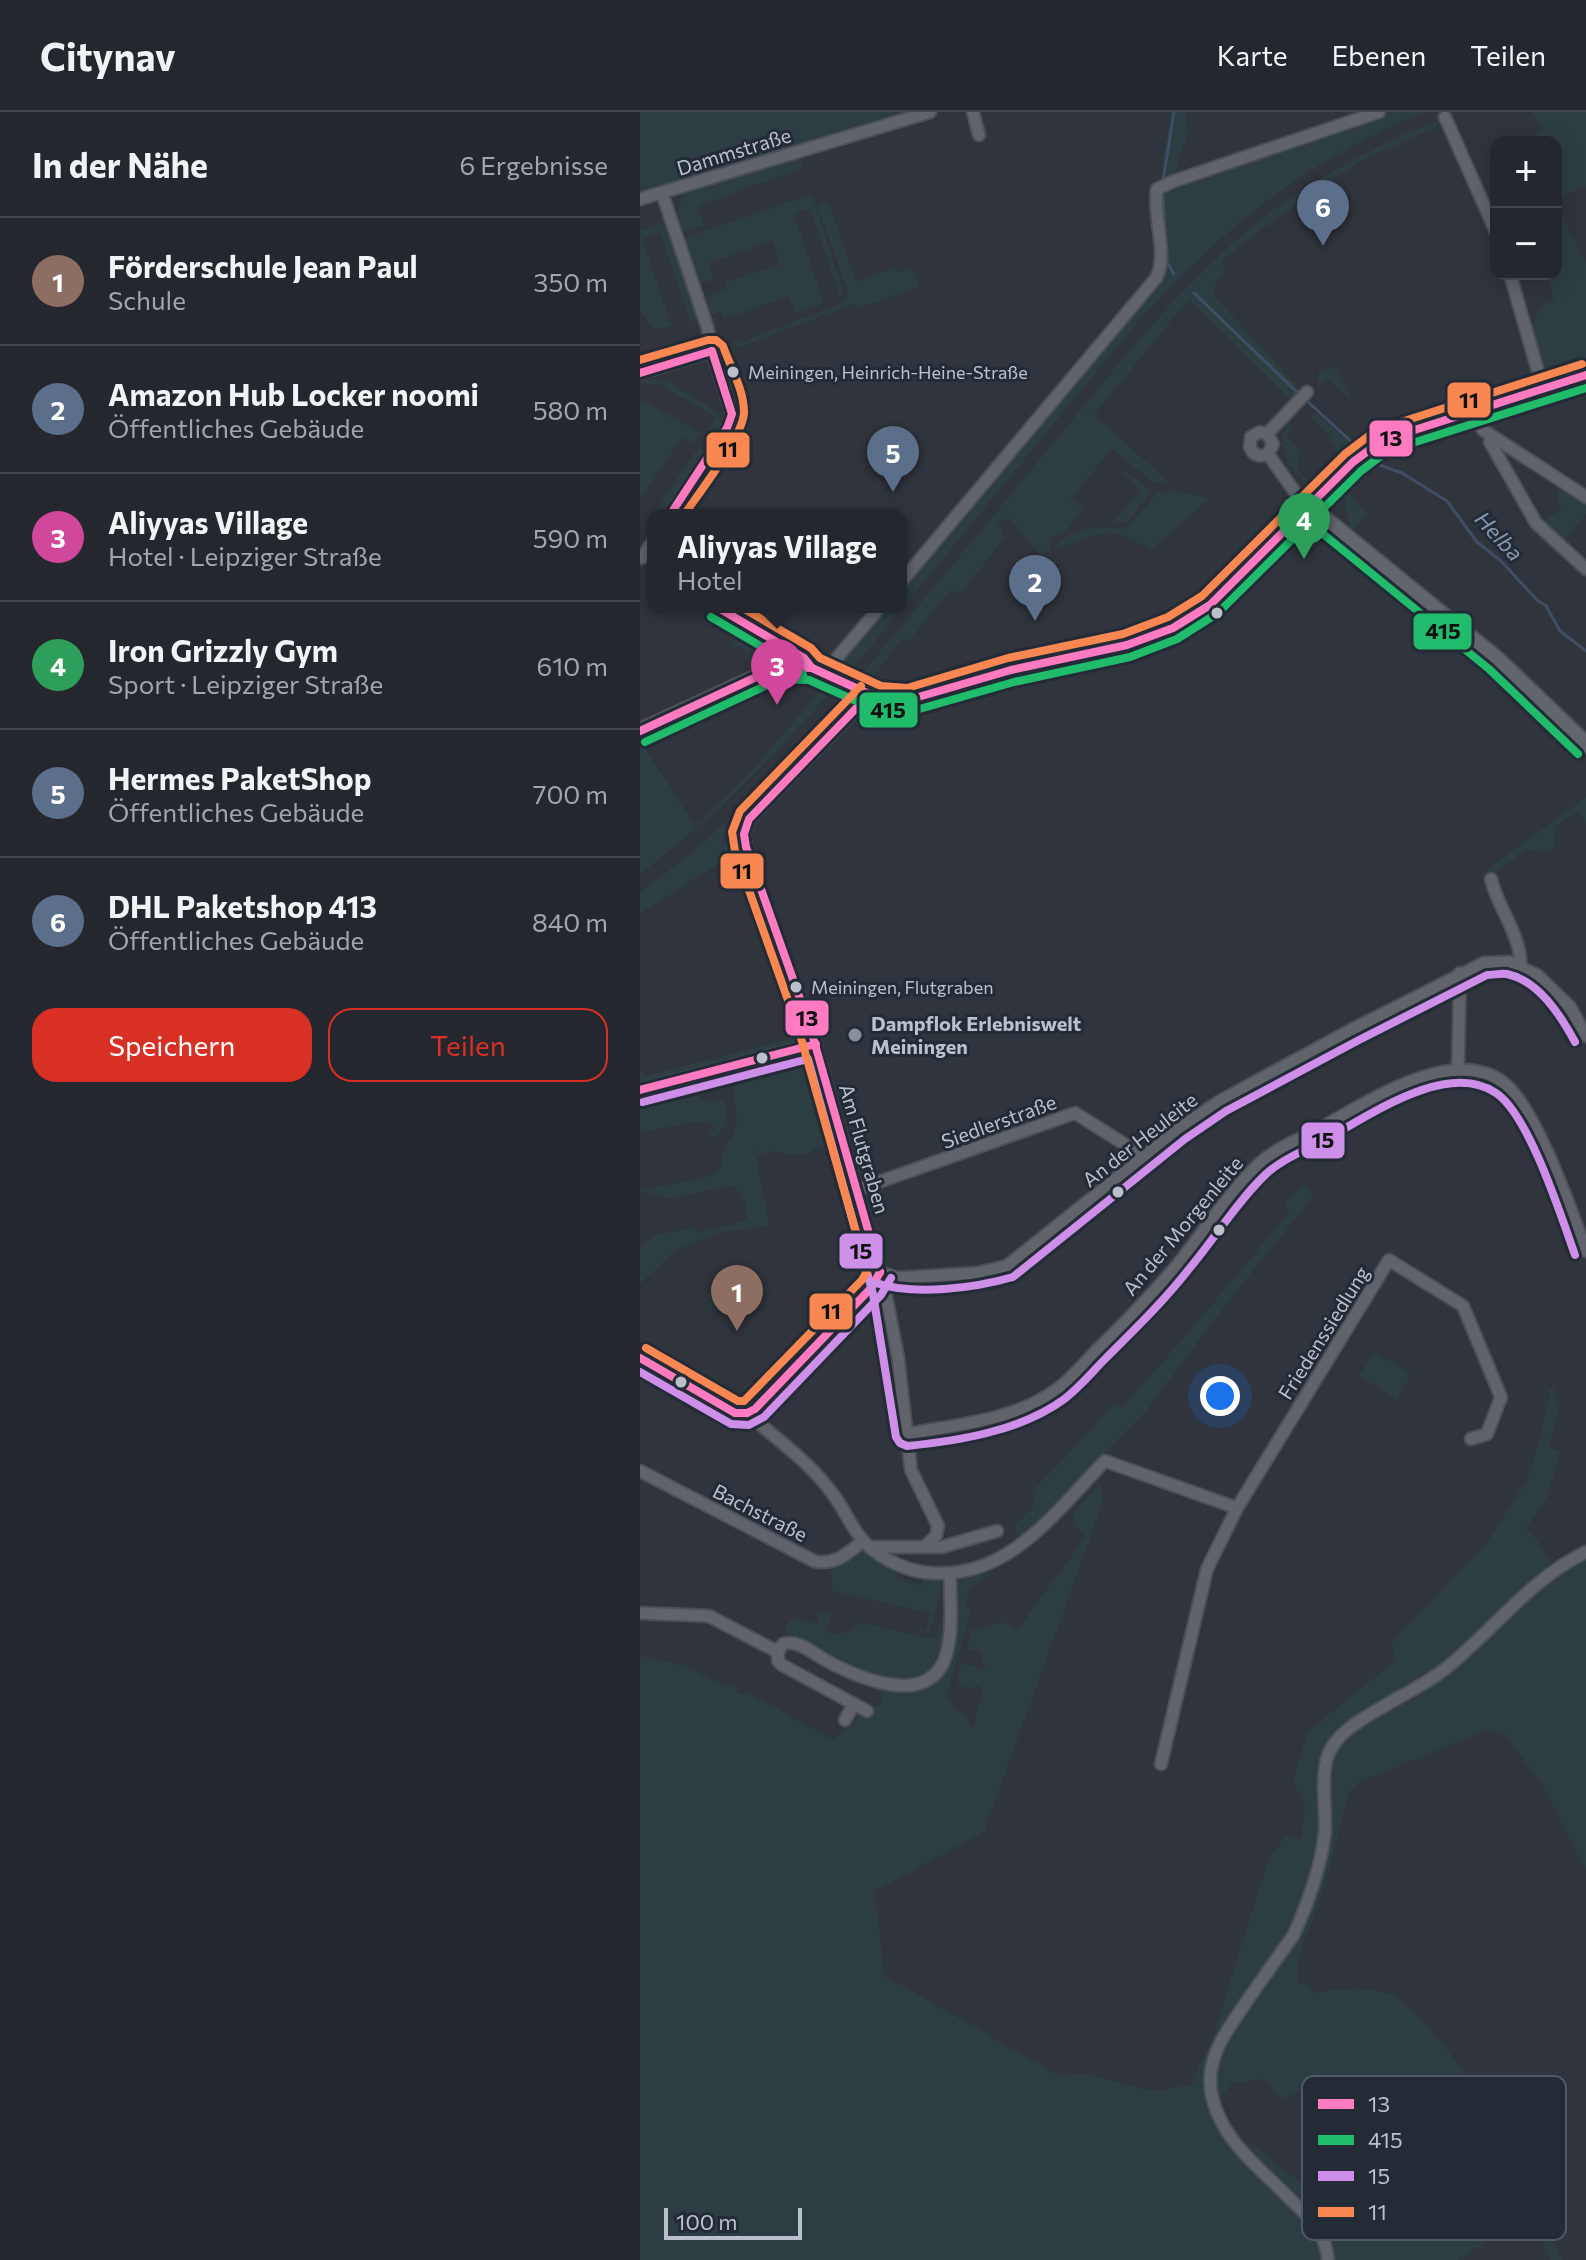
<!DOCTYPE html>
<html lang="de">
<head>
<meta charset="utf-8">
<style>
	:root { --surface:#24272d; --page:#2c2f35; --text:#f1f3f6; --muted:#a3a5aa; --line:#414449; --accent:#d93025 }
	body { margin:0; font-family:Commissioner,sans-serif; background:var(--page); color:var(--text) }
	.controls { position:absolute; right:24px; top:24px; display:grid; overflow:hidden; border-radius:16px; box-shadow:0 4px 20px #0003 }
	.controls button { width:72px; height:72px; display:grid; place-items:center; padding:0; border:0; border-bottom:2px solid var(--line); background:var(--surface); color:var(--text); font:40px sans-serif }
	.scale { position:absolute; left:24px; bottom:20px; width:138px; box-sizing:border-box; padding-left:8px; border:4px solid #bbc1cc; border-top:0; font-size:22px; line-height:28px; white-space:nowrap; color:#bbc1cc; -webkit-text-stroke:6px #232b37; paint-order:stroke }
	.you { position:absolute; left:580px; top:1284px; width:28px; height:28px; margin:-20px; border:6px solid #fff; border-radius:50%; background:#1a73e8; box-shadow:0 0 0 12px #1a73e833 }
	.badge { display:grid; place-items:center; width:52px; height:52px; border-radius:50%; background:var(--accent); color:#fff; font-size:26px; font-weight:700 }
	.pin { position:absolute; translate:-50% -66px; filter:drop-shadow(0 2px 4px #0008) }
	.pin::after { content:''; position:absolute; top:42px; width:28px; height:24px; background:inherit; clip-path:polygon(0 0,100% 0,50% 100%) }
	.popup { position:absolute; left:7px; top:397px; width:260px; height:104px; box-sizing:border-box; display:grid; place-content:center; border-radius:16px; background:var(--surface); filter:drop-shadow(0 2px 6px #0005); font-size:26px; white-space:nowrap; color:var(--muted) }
	.popup b { font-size:30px; color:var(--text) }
	.popup::after { content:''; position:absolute; left:50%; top:100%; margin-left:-16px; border:16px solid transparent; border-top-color:var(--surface) }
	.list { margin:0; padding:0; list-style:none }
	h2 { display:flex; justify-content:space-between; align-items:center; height:104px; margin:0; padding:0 32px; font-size:34px }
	h2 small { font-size:26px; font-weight:400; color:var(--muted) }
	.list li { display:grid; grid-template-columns:52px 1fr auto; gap:24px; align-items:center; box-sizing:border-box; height:128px; padding:0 32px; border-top:2px solid var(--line) }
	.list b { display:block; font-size:30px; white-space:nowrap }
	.list p { margin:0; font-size:26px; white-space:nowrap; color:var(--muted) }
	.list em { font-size:26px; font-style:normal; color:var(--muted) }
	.actions { display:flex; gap:16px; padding:24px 32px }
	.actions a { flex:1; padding:18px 0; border:2px solid var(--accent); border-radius:24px; text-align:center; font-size:28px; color:var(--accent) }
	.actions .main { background:var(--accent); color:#fff }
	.map { position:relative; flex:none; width:946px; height:2148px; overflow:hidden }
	header { display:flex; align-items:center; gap:48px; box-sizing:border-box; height:112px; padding:0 40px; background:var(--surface); border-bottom:2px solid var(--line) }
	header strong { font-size:38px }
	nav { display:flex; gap:44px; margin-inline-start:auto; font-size:28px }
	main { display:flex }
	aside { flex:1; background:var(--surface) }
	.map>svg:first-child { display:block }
</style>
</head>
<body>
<header>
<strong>Citynav</strong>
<nav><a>Karte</a><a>Ebenen</a><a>Teilen</a></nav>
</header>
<main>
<aside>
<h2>In der Nähe<small>6 Ergebnisse</small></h2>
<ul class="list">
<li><span class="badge" style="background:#8d6e63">1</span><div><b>Förderschule Jean Paul</b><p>Schule</p></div><em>350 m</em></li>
<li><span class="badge" style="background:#5c6f8a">2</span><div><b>Amazon Hub Locker noomi</b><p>Öffentliches Gebäude</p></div><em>580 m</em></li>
<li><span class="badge" style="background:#d1479c">3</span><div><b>Aliyyas Village</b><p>Hotel · Leipziger Straße</p></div><em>590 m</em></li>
<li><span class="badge" style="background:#2e9e5b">4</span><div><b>Iron Grizzly Gym</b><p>Sport · Leipziger Straße</p></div><em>610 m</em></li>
<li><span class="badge" style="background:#5c6f8a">5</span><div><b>Hermes PaketShop</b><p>Öffentliches Gebäude</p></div><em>700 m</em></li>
<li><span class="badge" style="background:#5c6f8a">6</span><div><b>DHL Paketshop 413</b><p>Öffentliches Gebäude</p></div><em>840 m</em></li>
</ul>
<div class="actions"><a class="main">Speichern</a><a>Teilen</a></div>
</aside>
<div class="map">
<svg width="946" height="2148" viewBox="0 0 946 2148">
	<rect width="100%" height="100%" fill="#30343c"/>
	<g fill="#2d3e42" fill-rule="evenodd">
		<polygon points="0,0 270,0 0,81"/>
		<path d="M530 0H545L548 20 534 62 522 66C520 43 531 22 530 0Z"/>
		<path d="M752 0H784C661 52 584 115 495 213L214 555 212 554 207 560 198 555 200 549 245 495H261V476L517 171 519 91C522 80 527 76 537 71L711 16Z"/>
		<polygon points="892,0 946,0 946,73 916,89 916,30 883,29 902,18"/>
		<path d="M800 7 797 15 717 51 622 117 582 149 584 158 573 177 575 185 659 276 650 287 549 187 454 303 530 371H514L472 337 431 387 443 396 427 418 412 426 411 439 400 443 369 406 357 412 363 419 364 426 320 483 311 477 268 530 262 526 230 570 219 565C288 483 356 400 425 317 486 243 545 168 620 108 675 65 736 34 800 7Z"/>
		<polygon points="160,45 163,56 58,94 64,113 43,120 37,98 47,80"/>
		<polygon points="172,82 204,182 200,184 170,96 154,102 184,191 156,202 149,184 84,207 81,200 72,202 66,185 86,177 85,171 140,152 133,129 69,151 74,167 60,172 44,126"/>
		<polygon points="188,89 217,170 255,155 257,160 272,155 279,175 219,196 217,191 97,236 95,232 203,191 207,186 208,180 177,93"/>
		<polygon points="916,93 946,151 946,254 911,264 902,258 890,216 902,194 914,188 907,162 916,162 916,157 919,155 916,148"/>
		<polygon points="22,105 58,208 51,210 20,121 2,127 32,214 14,218 0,199 0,119 23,111"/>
		<polygon points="694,253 710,285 709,286 687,267 681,272 678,268 679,257 683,261"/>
		<polygon points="19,267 29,270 78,301 81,311 74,324 67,320 75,305 20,272 0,271 1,269"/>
		<polygon points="5,290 60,321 54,332 42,325 0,387 0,292"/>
		<path d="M676 301 715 336 681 367 670 371C651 363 633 329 648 311L653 315 646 323 661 337 657 343 660 347 657 356 667 369 699 339 690 328 691 325 671 305Z"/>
		<polygon points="58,335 63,338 21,403 13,403"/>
		<polygon points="485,359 507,376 510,381 488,410 472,412 500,378 484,361"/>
		<polygon points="920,376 946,392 946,402 923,430 902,411 921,397 916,382"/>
		<polygon points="707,378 727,402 713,419 709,415 704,380"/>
		<path d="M530 379 570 386 511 438C466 411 464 420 418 437L419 428 454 415 487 416 517 381Z"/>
		<polygon points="55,495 61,495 121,534 125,542 122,552 108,559 106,542 101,534 89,535 98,522"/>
		<polygon points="94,495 113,495 149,517 143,526"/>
		<path d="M187 570 197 573C135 643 75 706 0 762V629L56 714 113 658Z"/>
		<path d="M208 580 214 587 212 595 104 703 97 715 81 724 84 731 93 727 102 738 0 801V780C79 724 146 654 208 580Z"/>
		<polygon points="946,685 946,712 937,699 916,714 914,740 886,738 846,767 842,761"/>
		<polygon points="812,872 818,882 813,880 642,967 553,1023 555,1028 546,1032 543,1018 607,976"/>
		<polygon points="147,911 161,912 162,916 156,931 0,971 0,958 6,964 150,927"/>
		<path d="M161 946 172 949 186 1000 173 948 179 955 233 1149 235 1164 229 1163 194 1031 176 1036 166 1042 148 1043 135 1039 116 1043 113 1031 130 1114 76 1121 35 1139 0 1172V1134L16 1123 55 1115 59 1121 107 1108C106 1094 105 1083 93 1074L29 1086 0 1078 64 1066 78 1060 82 1053 83 1038 95 1019 97 1008 92 965Z"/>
		<polygon points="81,968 82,974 59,976 59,989 85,989 86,1010 75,1027 69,1022 74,1015 63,1009 0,1020 0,988"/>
		<polygon points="663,1072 674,1084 595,1181 503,1303 381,1426 374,1414 395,1393 392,1380 475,1291 481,1296 535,1236 649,1101 644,1092"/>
		<polygon points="100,1179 101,1196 69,1199 68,1182"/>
		<polygon points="174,1221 178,1225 112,1292 99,1296 89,1292 88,1288 115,1282"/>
		<polygon points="734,1240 771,1262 757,1287 719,1264"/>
		<path d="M914 1276 918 1297 909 1335 920 1340 907 1386 886 1417 896 1426 918 1462 946 1445V1759L900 1669 864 1622 845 1619 720 1670 710 1678C698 1720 689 1764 674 1804 666 1826 654 1846 658 1870L671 1875V1881C696 1878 726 1873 750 1882 771 1889 820 1952 832 1972 845 1995 852 2039 880 2045L906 2116 922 2148H911L889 2105 817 2148H0V1544L41 1553 80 1572 98 1576 96 1580 102 1583 105 1581C136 1594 164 1613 194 1628L219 1605 228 1602 230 1597 244 1591 238 1580 240 1574 296 1566 317 1469 351 1459 352 1462C337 1470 325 1477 326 1496L331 1497 306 1586 311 1588 315 1598 322 1600 333 1617 342 1575 340 1572 331 1576 322 1575 317 1569 321 1550 345 1558 340 1539 328 1537 330 1517C358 1517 352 1501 377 1518L446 1424 435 1414 433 1401 460 1372 463 1390 344 1720 235 1779 244 1863 420 1964 444 1961 512 1979 551 1973 573 1924 629 1745 647 1723 661 1727 665 1695 653 1668 668 1619 756 1548 752 1529 847 1431 889 1364 909 1286 908 1278ZM624 1967 641 1987 656 1980H665L718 2009 730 2063 724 2078C683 2094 649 2064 620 2038 614 2033 605 2031 599 2025 588 2015 585 1999 581 1985L593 1971Z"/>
		<polygon points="227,1439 258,1457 256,1466 281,1474 284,1466 300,1468 302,1478 290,1520 277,1519 277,1516 286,1518 290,1501 192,1479 191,1458 219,1440"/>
		<path d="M180 1501 191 1503 187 1520C201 1524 211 1521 219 1510L292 1527 296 1525 300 1511H303C302 1521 303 1532 300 1542 281 1596 201 1550 173 1532 164 1526 152 1524 145 1518L151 1506 177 1512Z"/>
	</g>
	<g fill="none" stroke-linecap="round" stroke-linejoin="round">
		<g stroke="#3f4e65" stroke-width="3">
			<polyline points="523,69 534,0"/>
			<polyline points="523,80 525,124"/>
			<polyline points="526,136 527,150 534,162"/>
			<polyline points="554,181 660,283"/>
			<polyline points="666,288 716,334"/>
			<polyline points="734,351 762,361 807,389 837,430 861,449 897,488 906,494 920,519 946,539"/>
		</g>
		<polyline stroke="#454952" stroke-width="11" stroke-dasharray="11 5.5" stroke-linecap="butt" points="106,735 122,787"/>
		<g stroke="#4c4f55" stroke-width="15">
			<g id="street">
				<polyline points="333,0 339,23"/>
				<polyline points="805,5 856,120"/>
				<polyline points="22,81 67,214 72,239 92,302 87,316 30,403"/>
				<polyline points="0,87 290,0"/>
				<polyline points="870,162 903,277"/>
				<polyline points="0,261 72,239"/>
				<polyline points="833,298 843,318 946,385"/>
				<polyline points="627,322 633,332 628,342"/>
				<polyline points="851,324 850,330 896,411 946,457"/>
				<path d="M628 342C620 346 613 343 610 335L611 325 620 320 627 322 667 280"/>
				<polyline points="628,342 657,383 669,395"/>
				<polyline points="2,446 13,429"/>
				<path d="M261 470 516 166C529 143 512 103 517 77L534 69 739 0"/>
				<polyline points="77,495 164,546 172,556"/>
				<polyline points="118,525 126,531 138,555"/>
				<polyline points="185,560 240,495"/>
				<polyline points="106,735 104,722 109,707 230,582"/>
				<path d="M851 767C857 794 883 827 880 854"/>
				<polyline points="122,787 170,915 245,1179 258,1245 271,1358 298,1414 296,1424 284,1435"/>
				<polyline points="818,959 820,861"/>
				<polyline points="0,978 176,932"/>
				<polyline points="216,1078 435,1001 505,1045"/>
				<polyline points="240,1160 258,1166 337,1161 367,1154 538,1017 580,989 711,918 844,851 869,850 897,863 930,895 946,924"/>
				<path d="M0 1246 95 1301H107C136 1327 169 1349 192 1381 204 1396 212 1418 226 1432 243 1448 269 1460 292 1461 369 1467 416 1399 465 1349L597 1396"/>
				<polyline points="107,1301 115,1297 232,1175 240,1160"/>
				<path d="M268 1322C314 1313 367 1309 407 1284 426 1273 441 1255 456 1239 485 1211 513 1182 539 1151 565 1118 588 1082 619 1052 636 1036 661 1027 681 1016 726 991 815 931 865 972 896 998 931 1098 946 1139"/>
				<path d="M0 1359 174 1449C195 1454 208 1441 223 1429"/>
				<polyline points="229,1435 302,1435 357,1419"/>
				<path d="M0 1501 69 1504 138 1540 143 1532C158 1527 174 1542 187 1549 217 1565 284 1595 304 1549 314 1524 310 1488 310 1462"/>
				<polyline points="138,1540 138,1549 142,1553 227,1599"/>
				<polyline points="205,1608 214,1592"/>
				<polyline points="521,1652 567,1457 597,1396 749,1148 823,1194 861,1285 847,1322 831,1327"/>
				<path d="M688 2148C686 2121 670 2106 651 2088 628 2064 598 2041 582 2011 555 1960 579 1930 607 1889 622 1867 638 1845 653 1824 667 1794 682 1752 685 1719 686 1696 681 1669 687 1646 695 1619 727 1605 749 1591 770 1579 793 1568 811 1552 856 1515 892 1466 946 1440"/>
			</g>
		</g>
		<g stroke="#4e5159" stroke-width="18">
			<polyline id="secondary" points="0,619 138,555 172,556 238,586 268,588 371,558 449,543 508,526 543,511 570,493 669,395"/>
		</g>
		<g stroke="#4e5159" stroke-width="20">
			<path id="primary" d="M946 263 762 322C721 340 699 363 669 395L857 548 946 633"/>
		</g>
		<use href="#street" stroke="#60636a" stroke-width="11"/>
		<use href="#secondary" stroke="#5e6269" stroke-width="14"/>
		<use href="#primary" stroke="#62666c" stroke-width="16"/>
		<g stroke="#232b37" stroke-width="14">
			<g id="bus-1">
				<polyline points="0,261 72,239"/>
				<polyline points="30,403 87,316 92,302 72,239"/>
				<polyline points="77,495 164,546 172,556"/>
				<polyline points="230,582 109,707 104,722 106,735 170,915 240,1160"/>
				<polyline points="0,619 138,555 172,556 238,586 268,588 371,558 487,533 533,516 570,493 713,350 736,333 762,322 946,263"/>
				<polyline points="0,978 176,932"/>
				<polyline points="0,1246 95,1301 107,1301"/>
				<polyline points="107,1301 115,1297 232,1175 240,1160"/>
			</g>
		</g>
		<g stroke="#232b37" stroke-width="14">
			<g id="bus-2">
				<polyline points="661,404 849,557 938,642"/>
				<polyline points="71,505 156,555 163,563"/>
				<polyline points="5,630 140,567 169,568 234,597 269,600 374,570 490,545 537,527 578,501 721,359 742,343 766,333 946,276"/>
			</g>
		</g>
		<g stroke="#232b37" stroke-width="14">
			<g id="bus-3">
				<path d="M3 990 168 947 233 1182 256 1325 260 1331 267 1334C318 1329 380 1319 423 1288 439 1276 452 1260 466 1246 495 1217 524 1189 549 1157 575 1126 596 1091 625 1063 643 1046 667 1038 688 1026 730 1003 808 948 856 981 889 1003 921 1104 935 1143"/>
				<path d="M236 1171C274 1184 335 1176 373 1165L545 1027 586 999 717 929 847 863C853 863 861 861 867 862 899 869 921 904 935 930"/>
				<polyline points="0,1260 91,1312 109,1313 124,1305 241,1183 251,1166"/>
			</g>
		</g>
		<g stroke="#232b37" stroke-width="14">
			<g id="bus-4">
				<path d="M0 248 68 228H76L83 234C90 254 104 278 104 300 104 323 59 381 44 403"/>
				<polyline points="101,495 171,536 180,546 241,574 267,576 368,546 483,522 528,505 562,484 705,342 730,323 758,311 942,252"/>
				<polyline points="6,1236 98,1289 104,1289 222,1168 227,1159 159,919 95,739 92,720 100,699 221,574"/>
			</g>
		</g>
		<use href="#bus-1" stroke="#fe7ac1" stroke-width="8"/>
		<use href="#bus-2" stroke="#20bc6c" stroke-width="8"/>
		<use href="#bus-3" stroke="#ce8fe9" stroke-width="8"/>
		<use href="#bus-4" stroke="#f88751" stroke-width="8"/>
	</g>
	<g fill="#bbc1cc" stroke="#232b37" stroke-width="3">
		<circle cx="93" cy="260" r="7"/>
		<circle cx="577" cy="501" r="7"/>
		<circle cx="156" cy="875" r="7"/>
		<circle cx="122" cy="946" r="7"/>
		<circle cx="478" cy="1080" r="7"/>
		<circle cx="579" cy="1118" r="7"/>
		<circle cx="41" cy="1270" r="7"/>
	</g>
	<circle fill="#8a909a" stroke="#232b37" stroke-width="3" cx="215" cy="923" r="8"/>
	<g text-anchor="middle" stroke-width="6" stroke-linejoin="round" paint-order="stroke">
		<g font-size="18" fill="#bbc1cc" stroke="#232b37" text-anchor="start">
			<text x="108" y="267">Meiningen, Heinrich-Heine-Straße</text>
			<text x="171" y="882">Meiningen, Flutgraben</text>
		</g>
		<g font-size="20" fill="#bbc1cc" stroke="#232b37">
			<text transform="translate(94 40) rotate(-17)" y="7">Dammstraße</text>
			<text transform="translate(359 1010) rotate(-20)" y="7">Siedlerstraße</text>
			<text transform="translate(500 1028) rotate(-38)" y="7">An der Heuleite</text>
			<text transform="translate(224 1037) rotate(74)" y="7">Am Flutgraben</text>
			<text transform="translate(543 1114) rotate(-50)" y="7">An der Morgenleite</text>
			<text transform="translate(684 1221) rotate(-58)" y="7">Friedenssiedlung</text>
			<text transform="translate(120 1401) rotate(27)" y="7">Bachstraße</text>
		</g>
		<g font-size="20" font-weight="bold" fill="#bbc1cc" stroke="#232b37" text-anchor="start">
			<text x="231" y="919">Dampflok Erlebniswelt<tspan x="231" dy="23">Meiningen</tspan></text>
		</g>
		<g font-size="22" font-style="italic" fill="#8697b0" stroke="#232b37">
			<text transform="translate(859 424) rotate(47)" y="8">Helba</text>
		</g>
	</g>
	<rect x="662" y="1964" width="264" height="164" rx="12" fill="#232b37" stroke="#515864" stroke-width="2"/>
	<rect x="678" y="1987" width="36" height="10" fill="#fe7ac1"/>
	<rect x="678" y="2023" width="36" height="10" fill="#20bc6c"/>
	<rect x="678" y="2059" width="36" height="10" fill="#ce8fe9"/>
	<rect x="678" y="2095" width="36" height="10" fill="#f88751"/>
	<g font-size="22" fill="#bbc1cc">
		<text x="728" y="2000">13</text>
		<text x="728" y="2036">415</text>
		<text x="728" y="2072">15</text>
		<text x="728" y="2108">11</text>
	</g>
	<g stroke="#232b37" stroke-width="3">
		<rect x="806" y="269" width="46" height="38" rx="8" fill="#f88751"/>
		<rect x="728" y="307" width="46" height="39" rx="8" fill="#fe7ac1"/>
		<rect x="65" y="319" width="46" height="38" rx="8" fill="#f88751"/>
		<rect x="772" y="500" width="61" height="39" rx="8" fill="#20bc6c"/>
		<rect x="218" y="579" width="61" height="38" rx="8" fill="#20bc6c"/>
		<rect x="79" y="740" width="46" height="38" rx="8" fill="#f88751"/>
		<rect x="144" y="887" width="46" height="38" rx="8" fill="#fe7ac1"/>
		<rect x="660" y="1009" width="46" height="39" rx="8" fill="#ce8fe9"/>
		<rect x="198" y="1120" width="46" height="38" rx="8" fill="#ce8fe9"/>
		<rect x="168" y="1180" width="46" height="39" rx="8" fill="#f88751"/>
	</g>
	<g font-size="22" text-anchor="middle" font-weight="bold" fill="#111">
		<text x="829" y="296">11</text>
		<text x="751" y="334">13</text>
		<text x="88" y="345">11</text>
		<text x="803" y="527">415</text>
		<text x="248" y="606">415</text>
		<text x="102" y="767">11</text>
		<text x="167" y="914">13</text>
		<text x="683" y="1036">15</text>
		<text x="221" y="1147">15</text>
		<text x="191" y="1207">11</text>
	</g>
</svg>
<div class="controls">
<button>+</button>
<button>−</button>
</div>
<div class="scale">100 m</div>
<div class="you"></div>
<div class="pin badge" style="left:97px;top:1219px;background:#8d6e63">1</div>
<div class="pin badge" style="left:395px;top:509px;background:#5c6f8a">2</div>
<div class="pin badge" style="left:137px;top:593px;background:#d1479c">3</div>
<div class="popup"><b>Aliyyas Village</b>Hotel</div>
<div class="pin badge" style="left:664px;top:447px;background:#2e9e5b">4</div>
<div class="pin badge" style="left:253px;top:380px;background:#5c6f8a">5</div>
<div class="pin badge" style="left:683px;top:134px;background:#5c6f8a">6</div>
</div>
</main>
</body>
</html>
